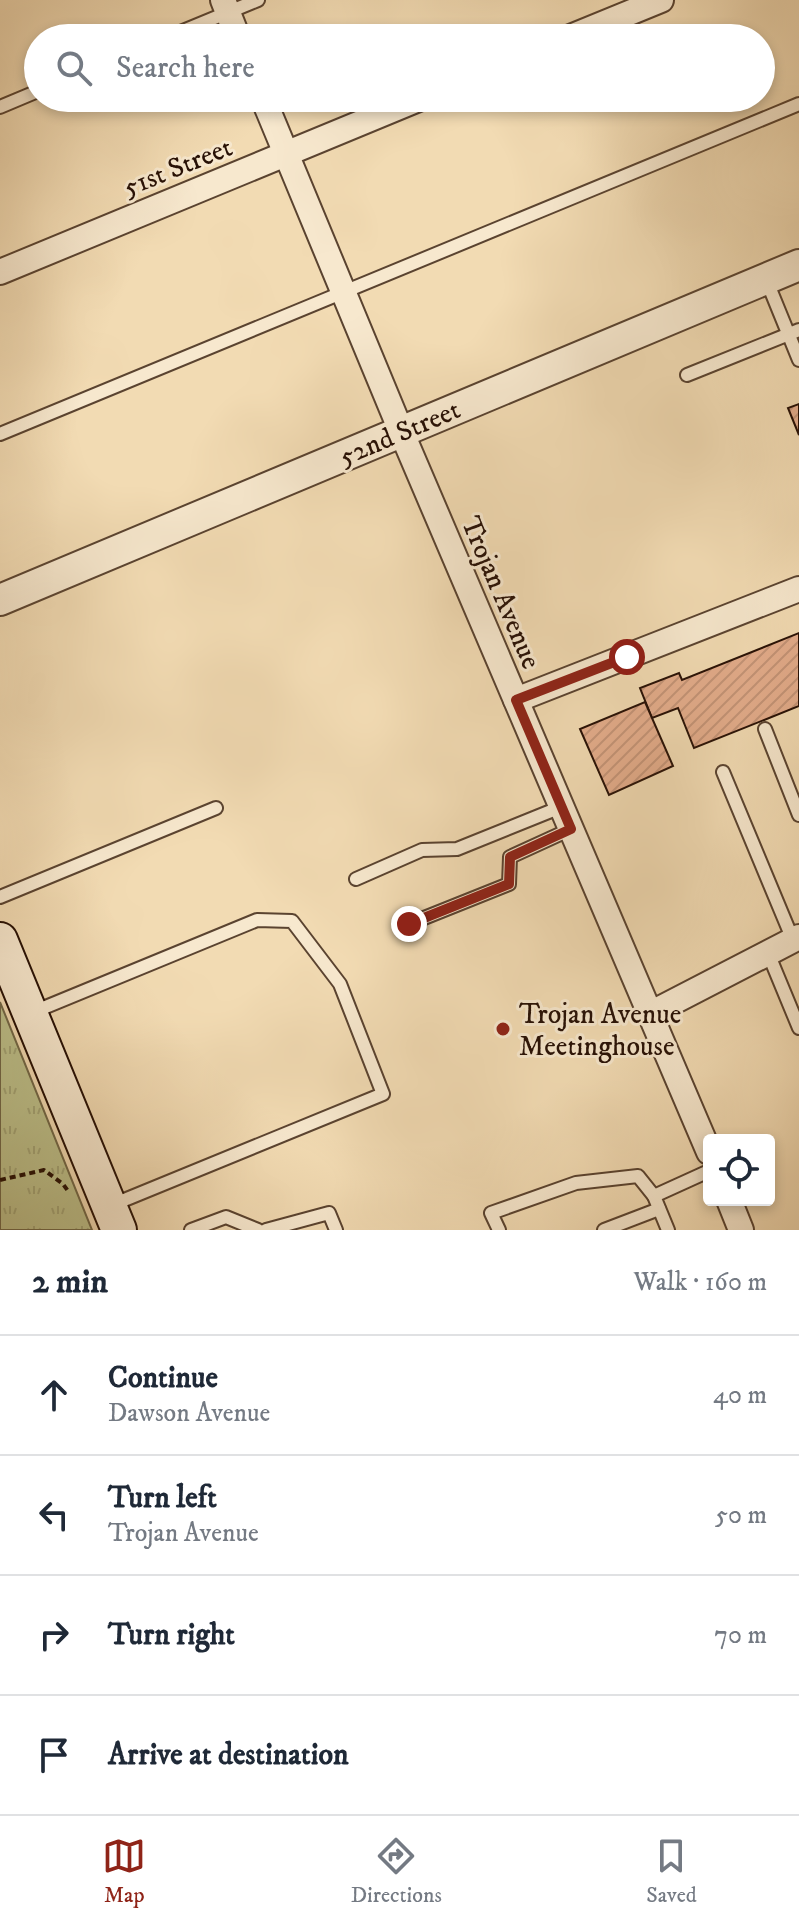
<!DOCTYPE html>
<html lang="en">
<head>
<meta charset="utf-8">
<style>
	:root { --surface:#fff; --page:#f2f2f3; --text:#1f2937; --muted:#747a83; --line:#e0e1e3; --accent:#8f2418 }
	body { margin:0; font-family:"IM FELL DW Pica",serif; background:var(--page); color:var(--text) }
	.controls { position:absolute; right:24px; bottom:24px; display:grid; overflow:hidden; border-radius:8px; box-shadow:0 4px 12px #0003 }
	.controls button { width:72px; height:72px; display:grid; place-items:center; padding:0; border:0; border-bottom:2px solid var(--line); background:var(--surface); color:var(--text); font:40px sans-serif }
	.stop { position:absolute; width:24px; height:24px; margin:-18px; border:6px solid #8f2418; border-radius:50%; background:#fff }
	.stop.end { background:#8f2418; border-color:#fff; box-shadow:0 2px 8px #0008 }
	.list { margin:0; padding:0; list-style:none }
	h2 { display:flex; justify-content:space-between; align-items:center; height:104px; margin:0; padding:0 32px; font-size:34px }
	h2 small { font-size:26px; font-weight:400; color:var(--muted) }
	.list li { display:grid; grid-template-columns:52px 1fr auto; gap:24px; align-items:center; box-sizing:border-box; height:120px; padding:0 32px; border-top:2px solid var(--line) }
	.list b { display:block; font-size:30px; white-space:nowrap }
	.list p { margin:0; font-size:26px; white-space:nowrap; color:var(--muted) }
	.list em { font-size:26px; font-style:normal; color:var(--muted) }
	.icon { flex:none; width:44px; height:44px; fill:none; stroke:currentColor; stroke-width:2; stroke-linecap:round; stroke-linejoin:round }
	.map { position:relative; flex:none; width:799px; height:1230px; overflow:hidden }
	.search { position:absolute; background:var(--surface); box-shadow:0 4px 12px #0003; left:24px; right:24px; top:24px; height:88px; display:flex; align-items:center; gap:20px; box-sizing:border-box; padding:0 28px; border-radius:44px; color:var(--muted); font-size:30px }
	.sheet { height:584px; background:var(--surface) }
	nav { display:flex; justify-content:space-around; align-items:center; box-sizing:border-box; height:112px; border-top:2px solid var(--line); background:var(--surface); font-size:22px; color:var(--muted) }
	nav a { display:grid; justify-items:center; gap:4px }
	nav .on { color:var(--accent) }
	.map>svg:first-child { display:block }
</style>
</head>
<body>
<div class="map">
<svg width="799" height="1230" viewBox="0 0 799 1230">
	<defs>
		<pattern id="park-tufts" width="24" height="20" patternUnits="userSpaceOnUse" patternTransform="scale(2)"><rect width="24" height="20" fill="#bcc08b"/><path d="M3 7l-1-3M5 7V3M7 7l1-3M15 17l-1-3M17 17v-4M19 17l1-3" fill="none" stroke="#a2a476"/></pattern>
		<pattern id="building-hatch" width="6" height="6" patternUnits="userSpaceOnUse" patternTransform="scale(2)"><rect width="6" height="6" fill="#e4ad8c"/><path d="M-1 1l2-2M0 6l6-6M5 7l2-2" fill="none" stroke="#c49477"/></pattern>
	</defs>
	<rect width="100%" height="100%" fill="#f2dbb3"/>
	<filter id="stains"><feTurbulence type="fractalNoise" baseFrequency=".0025" numOctaves="4"/><feColorMatrix values="0 0 0 0 .2 0 0 0 0 .09 0 0 0 0 .02 0 0 0 .5 -.17"/></filter>
	<radialGradient id="worn" r=".72"><stop offset=".6" stop-color="#630" stop-opacity="0"/><stop offset="1" stop-color="#630" stop-opacity=".3"/></radialGradient>
	<polygon fill="url(#park-tufts)" stroke="#726848" stroke-width="2" points="0,1002 92,1230 0,1230"/>
	<g fill="url(#building-hatch)" stroke="#271005" stroke-width="2">
		<polygon points="799,404 799,435 788,408"/>
		<polygon points="799,633 799,706 694,748 678,708 652,718 640,688 679,673 682,680"/>
		<polygon points="645,702 673,766 609,795 580,729"/>
	</g>
	<g fill="none" stroke-linecap="round" stroke-linejoin="round">
		<g stroke="#5a4330" stroke-width="16">
			<g id="service">
				<polyline points="166,38 258,0"/>
				<polyline points="0,107 38,91"/>
				<polyline points="766,279 799,360"/>
				<polyline points="687,375 799,330"/>
				<polyline points="0,434 799,104"/>
				<polyline points="765,729 799,815"/>
				<polyline points="723,772 793,940"/>
				<polyline points="356,879 422,850 457,849 561,807"/>
				<polyline points="0,897 216,808"/>
				<polyline points="409,924 509,884 510,857 571,829"/>
				<polyline points="768,953 799,1028"/>
				<polyline points="31,1013 257,920 292,921 340,984 383,1094 112,1205"/>
				<polyline points="191,1230 226,1217 258,1230"/>
				<polyline points="266,1230 329,1213 336,1230"/>
				<polyline points="499,1230 491,1213 576,1183 638,1176 654,1196"/>
				<polyline points="604,1230 659,1209"/>
				<polyline points="668,1230 654,1196 709,1171"/>
			</g>
		</g>
		<g stroke="#5a4330" stroke-width="28">
			<g id="minor">
				<polyline points="223,0 238,38"/>
				<polyline points="568,38 661,0"/>
				<polyline points="263,98 401,431 709,1152"/>
				<polyline points="0,272 421,98"/>
				<polyline points="516,700 799,589"/>
				<polyline points="650,1014 799,937"/>
				<polyline points="729,1200 741,1230"/>
			</g>
		</g>
		<g stroke="#5a4330" stroke-width="34">
			<polyline id="tertiary" points="0,600 799,265"/>
		</g>
		<g stroke="#271005" stroke-width="38">
			<polyline id="secondary" points="0,940 119,1230"/>
		</g>
		<polyline stroke="#271005" stroke-width="4" stroke-dasharray="6 4" stroke-linecap="butt" points="0,1180 44,1170 63,1184 68,1191"/>
		<use href="#service" stroke="#f7e8ce" stroke-width="12"/>
		<use href="#minor" stroke="#f7e8ce" stroke-width="24"/>
		<use href="#tertiary" stroke="#f7e8ce" stroke-width="30"/>
		<use href="#secondary" stroke="#f7e8ce" stroke-width="34"/>
	</g>
	<g fill="none" stroke-linecap="round" stroke-linejoin="round">
		<polyline stroke="#8f2418" stroke-width="10" points="409,924 509,884 510,857 571,829 516,700 627,657"/>
	</g>
	<circle fill="#8f2418" stroke="#f7e8ce" stroke-width="3" cx="503" cy="1029" r="8"/>
	<g text-anchor="middle" stroke-width="6" stroke-linejoin="round" paint-order="stroke">
		<g font-size="28" fill="#271005" stroke="#f7e8ce">
			<text transform="translate(177 166) rotate(-22)" y="10">51st Street</text>
			<text transform="translate(399 432) rotate(-23)" y="10">52nd Street</text>
			<text transform="translate(502 592) rotate(67)" y="10">Trojan Avenue</text>
		</g>
		<g font-size="28" fill="#271005" stroke="#f7e8ce" text-anchor="start">
			<text x="519" y="1023">Trojan Avenue<tspan x="519" dy="32">Meetinghouse</tspan></text>
		</g>
	</g>
	<rect width="100%" height="100%" filter="url(#stains)"/>
	<rect width="100%" height="100%" fill="url(#worn)"/>
</svg>
<div class="controls">
<button><svg class="icon" aria-label="locate" viewBox="0 0 24 24"><circle cx="12" cy="12" r="6"/><path d="M12 2v4M12 18v4M2 12h4M18 12h4"/></svg></button>
</div>
<div class="stop" style="left:627px;top:657px"></div>
<div class="stop end" style="left:409px;top:924px"></div>
<div class="search"><svg class="icon" aria-label="search" viewBox="0 0 24 24"><circle cx="10" cy="10" r="6"/><path d="M15 15l6 6"/></svg>Search here</div>
</div>
<section class="sheet">
<h2>2 min<small>Walk · 160 m</small></h2>
<ul class="list">
<li><svg class="icon" aria-label="ahead" viewBox="0 0 24 24"><path d="M12 20V5M6 11l6-6 6 6"/></svg><div><b>Continue</b><p>Dawson Avenue</p></div><em>40 m</em></li>
<li><svg class="icon" aria-label="left" viewBox="0 0 24 24"><path d="M17 20v-9H6M10 6l-5 5 5 5"/></svg><div><b>Turn left</b><p>Trojan Avenue</p></div><em>50 m</em></li>
<li><svg class="icon" aria-label="right" viewBox="0 0 24 24"><path d="M7 20v-9h11M14 6l5 5-5 5"/></svg><div><b>Turn right</b></div><em>70 m</em></li>
<li><svg class="icon" aria-label="arrive" viewBox="0 0 24 24"><path d="M6 21V4h12l-3 4 3 4H6"/></svg><div><b>Arrive at destination</b></div></li>
</ul>
</section>
<nav>
<a class="on"><svg class="icon" aria-label="map" viewBox="0 0 24 24"><path d="M3 6l6-2 6 2 6-2v14l-6 2-6-2-6 2zM9 4v14M15 6v14"/></svg>Map</a>
<a><svg class="icon" aria-label="directions" viewBox="0 0 24 24"><path d="M12 3l9 9-9 9-9-9zM9 14v-3h6M13 9l2 2-2 2"/></svg>Directions</a>
<a><svg class="icon" aria-label="saved" viewBox="0 0 24 24"><path d="M7 4h10v16l-5-4-5 4z"/></svg>Saved</a>
</nav>
</body>
</html>
